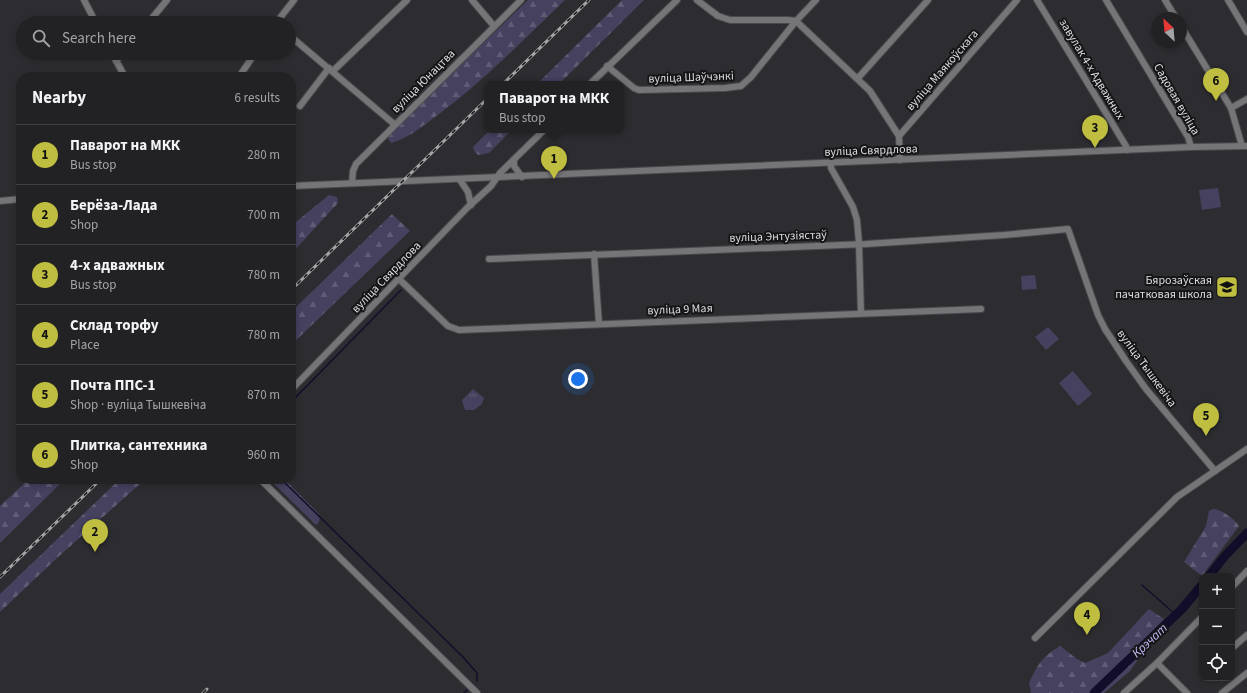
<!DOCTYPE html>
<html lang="en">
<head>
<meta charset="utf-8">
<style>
	:root { --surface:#222225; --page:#2e2f32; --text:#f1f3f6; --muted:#a2a4a7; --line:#3f3f42; --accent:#bfbe41 }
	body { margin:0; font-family:"Source Sans 3",sans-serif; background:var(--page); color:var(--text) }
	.controls { position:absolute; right:12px; bottom:12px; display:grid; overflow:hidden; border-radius:8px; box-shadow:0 2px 6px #0003 }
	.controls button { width:36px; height:36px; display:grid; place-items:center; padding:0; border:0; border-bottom:1px solid var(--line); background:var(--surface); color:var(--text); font:20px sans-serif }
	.compass { position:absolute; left:1151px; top:12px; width:36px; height:36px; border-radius:50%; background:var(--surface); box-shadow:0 2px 6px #0003; rotate:334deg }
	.you { position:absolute; left:578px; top:379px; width:14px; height:14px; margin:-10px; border:3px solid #fff; border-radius:50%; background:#1a73e8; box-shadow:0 0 0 6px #1a73e833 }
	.badge { display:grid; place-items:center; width:26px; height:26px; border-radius:50%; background:var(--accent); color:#111; font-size:13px; font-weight:700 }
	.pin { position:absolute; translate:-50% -33px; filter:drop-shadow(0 1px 2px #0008) }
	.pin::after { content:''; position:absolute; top:21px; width:14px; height:12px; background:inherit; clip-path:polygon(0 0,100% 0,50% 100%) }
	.popup { position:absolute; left:484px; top:81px; width:140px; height:52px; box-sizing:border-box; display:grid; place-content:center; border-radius:8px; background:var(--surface); filter:drop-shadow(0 1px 3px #0005); font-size:13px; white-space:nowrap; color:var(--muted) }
	.popup b { font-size:15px; color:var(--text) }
	.popup::after { content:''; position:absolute; left:50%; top:100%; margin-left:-8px; border:8px solid transparent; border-top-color:var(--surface) }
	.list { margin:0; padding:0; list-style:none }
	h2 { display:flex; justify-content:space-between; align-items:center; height:52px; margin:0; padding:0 16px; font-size:17px }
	h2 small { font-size:13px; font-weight:400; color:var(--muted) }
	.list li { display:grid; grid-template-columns:26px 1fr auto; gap:12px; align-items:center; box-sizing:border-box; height:60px; padding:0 16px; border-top:1px solid var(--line) }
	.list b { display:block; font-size:15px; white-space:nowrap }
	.list p { margin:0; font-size:13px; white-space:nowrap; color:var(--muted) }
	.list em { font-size:13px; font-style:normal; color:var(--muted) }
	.icon { flex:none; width:22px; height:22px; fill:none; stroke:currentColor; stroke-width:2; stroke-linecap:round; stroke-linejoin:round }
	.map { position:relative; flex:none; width:1247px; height:693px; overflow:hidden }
	.search { position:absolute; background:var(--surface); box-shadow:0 2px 6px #0003; left:16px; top:16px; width:280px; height:44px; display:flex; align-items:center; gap:10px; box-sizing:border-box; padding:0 14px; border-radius:22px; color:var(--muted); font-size:15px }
	.panel { position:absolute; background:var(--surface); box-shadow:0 2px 6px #0003; left:16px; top:72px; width:280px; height:412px; border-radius:16px }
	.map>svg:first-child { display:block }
</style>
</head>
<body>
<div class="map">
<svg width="1247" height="693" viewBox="0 0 1247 693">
	<defs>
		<pattern id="grass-tufts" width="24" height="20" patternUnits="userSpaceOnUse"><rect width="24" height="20" fill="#45415f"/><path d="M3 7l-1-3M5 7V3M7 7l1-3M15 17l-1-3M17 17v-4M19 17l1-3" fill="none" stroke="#5f5c76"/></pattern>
		<pattern id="forest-firs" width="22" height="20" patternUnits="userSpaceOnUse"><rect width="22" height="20" fill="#45415f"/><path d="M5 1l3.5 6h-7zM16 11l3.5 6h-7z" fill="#5f5c76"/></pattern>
	</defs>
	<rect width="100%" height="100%" fill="#2d2d31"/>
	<polygon fill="url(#grass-tufts)" points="473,389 484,398 482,404 474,410 465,410 462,400"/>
	<g fill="url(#forest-firs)">
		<path d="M528 0H565C522 41 480 85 431 120 419 129 406 139 391 143L388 139V135Z"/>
		<polygon points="622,0 644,0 559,84 537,84"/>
		<polygon points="490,130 512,130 489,153 478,155 474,151 473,147"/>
		<polygon points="329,195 337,197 338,203 291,254 291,226"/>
		<polygon points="392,214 410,231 291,345 291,312"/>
		<polygon points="29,479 65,479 0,543 0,506"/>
		<polygon points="120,479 143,479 141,483 57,558 0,612 0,594"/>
		<path d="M269 479H284L319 514C320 518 320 522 316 525Z"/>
		<path d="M1213 509C1221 509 1235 519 1239 526L1202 576 1184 562 1206 526 1209 511Z"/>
		<path d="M1149 609 1164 619 1133 651 1139 658 1130 671 1104 693H1031L1029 683C1038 664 1042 657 1060 646L1077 659 1085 663 1108 653Z"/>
	</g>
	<g fill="#45415f">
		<polygon points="1218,188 1221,207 1202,210 1199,190"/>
		<polygon points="1035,275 1037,289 1022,290 1021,276"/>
		<polygon points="1048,327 1059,339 1046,350 1035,337"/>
		<polygon points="1073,371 1092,394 1078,406 1059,383"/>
	</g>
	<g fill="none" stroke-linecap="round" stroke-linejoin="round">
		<g stroke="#120d29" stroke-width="1.5">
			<polyline points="291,402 401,290"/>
			<polyline points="281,479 463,657 477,673 477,681"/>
			<polyline points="1142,585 1176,615"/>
			<polyline points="464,693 468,689"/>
		</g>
		<g stroke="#120d29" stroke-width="9">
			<polyline points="1209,576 1224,557 1247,533"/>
			<polyline points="1094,693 1182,609 1202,585"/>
		</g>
		<g stroke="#49494d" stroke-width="8">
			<g id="minor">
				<polyline points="84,0 96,23"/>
				<polyline points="472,0 494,26"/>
				<polyline points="697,0 718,16 730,20 788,20 796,21 870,91 899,136"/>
				<polyline points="1037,0 1126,146 1127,150"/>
				<polyline points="1106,0 1188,137 1191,147"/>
				<polyline points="1165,0 1176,18"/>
				<polyline points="1228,0 1247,32"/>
				<polyline points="148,23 167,0"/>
				<polyline points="276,23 294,0"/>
				<polyline points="1181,26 1231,108 1242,146"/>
				<polyline points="289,35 394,124"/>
				<polyline points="112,53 125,77"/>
				<polyline points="116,61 123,53"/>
				<polyline points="607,66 634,88 639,90 725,88 741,86 751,77 796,21 816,0"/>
				<polyline points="333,71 407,0"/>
				<polyline points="239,77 255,53"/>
				<polyline points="858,78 928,0"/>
				<polyline points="590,84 677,0"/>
				<polyline points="300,106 329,68"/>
				<polyline points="1231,108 1247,99"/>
				<polyline points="514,160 514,166 522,177"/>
				<polyline points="900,160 899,136 1017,0"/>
				<polyline points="831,163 831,168 853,207 857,220 859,244 861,313"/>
				<polyline points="460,180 468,192 471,205"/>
				<polyline points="352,183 353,171 356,164 521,0"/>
				<polyline points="291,186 1191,147 1247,146"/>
				<polyline points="0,201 21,199"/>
				<polyline points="594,254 599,324"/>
				<polyline points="489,259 866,244 1004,235 1068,229 1098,315 1105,329 1126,361 1146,389 1215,471"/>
				<polyline points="399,279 448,326 459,330 981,309"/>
				<polyline points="291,390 467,208 491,186 500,173 544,130"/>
				<polyline points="260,479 477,693"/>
				<polyline points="1232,587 1247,571"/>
				<polyline points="1035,638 1177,497 1247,449"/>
				<polyline points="1232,648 1247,635"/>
				<polyline points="1157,663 1187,693"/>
				<polyline points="1124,693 1157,663 1202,617"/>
				<polyline points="1222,693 1247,673"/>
			</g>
		</g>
		<use href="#minor" stroke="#757578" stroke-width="6"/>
		<g stroke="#a5a5a8" stroke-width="3">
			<g id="rail">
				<polyline points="503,84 589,0"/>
				<polyline points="291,290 487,99"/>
				<polyline points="0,577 101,479"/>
				<polyline points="203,693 207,689"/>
			</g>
		</g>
		<use href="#rail" stroke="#151517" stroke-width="1.5" stroke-dasharray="4.5" stroke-linecap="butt"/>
	</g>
	<defs>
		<g id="school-square" transform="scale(1.15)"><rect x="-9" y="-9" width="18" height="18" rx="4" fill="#bfbe41" stroke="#151517"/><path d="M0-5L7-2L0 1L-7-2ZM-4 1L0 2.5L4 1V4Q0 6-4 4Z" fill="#111"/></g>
	</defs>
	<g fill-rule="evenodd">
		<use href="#school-square" x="1227" y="287"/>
	</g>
	<g text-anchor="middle" stroke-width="4" stroke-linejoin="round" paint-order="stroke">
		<g font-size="12" fill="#dddde0" stroke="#151517">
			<text transform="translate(1092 69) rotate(59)" y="4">завулак 4-х Адважных</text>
			<text transform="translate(942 70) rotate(-49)" y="4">вуліца Маякоўскага</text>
			<text transform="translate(691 77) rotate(-2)" y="4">вуліца Шаўчэнкі</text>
			<text transform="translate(423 81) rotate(-45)" y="4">вуліца Юнацтва</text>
			<text transform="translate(1177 99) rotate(60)" y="4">Садовая вуліца</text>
			<text transform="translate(871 150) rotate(-2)" y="4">вуліца Свярдлова</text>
			<text transform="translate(778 236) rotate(-2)" y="4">вуліца Энтузіястаў</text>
			<text transform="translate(386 277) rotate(-46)" y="4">вуліца Свярдлова</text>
			<text transform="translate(680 309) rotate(-2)" y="4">вуліца 9 Мая</text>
			<text transform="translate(1147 368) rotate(54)" y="4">вуліца Тышкевіча</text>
		</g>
		<g font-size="12" fill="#dddde0" stroke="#151517" text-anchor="end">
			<text x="1212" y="284">Бярозаўская<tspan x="1212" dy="14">пачатковая школа</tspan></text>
		</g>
		<g font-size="13" font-style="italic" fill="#c0baf7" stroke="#151517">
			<text transform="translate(1149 640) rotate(-43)" y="5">Крэчат</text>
		</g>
	</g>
</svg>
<div class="controls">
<button>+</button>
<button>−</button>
<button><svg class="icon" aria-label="locate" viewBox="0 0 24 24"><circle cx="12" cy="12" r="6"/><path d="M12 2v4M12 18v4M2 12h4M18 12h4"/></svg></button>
</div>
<svg class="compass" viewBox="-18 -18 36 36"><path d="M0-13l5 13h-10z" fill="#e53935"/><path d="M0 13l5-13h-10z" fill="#a2a4a7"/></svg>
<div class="you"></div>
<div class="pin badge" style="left:554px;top:179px">1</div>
<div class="popup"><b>Паварот на МКК</b>Bus stop</div>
<div class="pin badge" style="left:95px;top:552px">2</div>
<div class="pin badge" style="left:1095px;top:148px">3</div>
<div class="pin badge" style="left:1087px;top:635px">4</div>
<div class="pin badge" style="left:1206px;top:436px">5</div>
<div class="pin badge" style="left:1216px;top:101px">6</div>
<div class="search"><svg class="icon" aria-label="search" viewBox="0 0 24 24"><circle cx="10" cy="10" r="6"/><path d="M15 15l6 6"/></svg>Search here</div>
<section class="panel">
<h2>Nearby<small>6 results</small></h2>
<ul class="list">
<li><span class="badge">1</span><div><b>Паварот на МКК</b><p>Bus stop</p></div><em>280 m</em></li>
<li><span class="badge">2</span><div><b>Берёза-Лада</b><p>Shop</p></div><em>700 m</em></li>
<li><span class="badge">3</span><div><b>4-х адважных</b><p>Bus stop</p></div><em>780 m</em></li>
<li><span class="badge">4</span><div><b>Склад торфу</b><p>Place</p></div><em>780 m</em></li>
<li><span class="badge">5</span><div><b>Почта ППС-1</b><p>Shop · вуліца Тышкевіча</p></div><em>870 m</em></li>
<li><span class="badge">6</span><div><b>Плитка, сантехника</b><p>Shop</p></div><em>960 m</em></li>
</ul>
</section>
</div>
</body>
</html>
